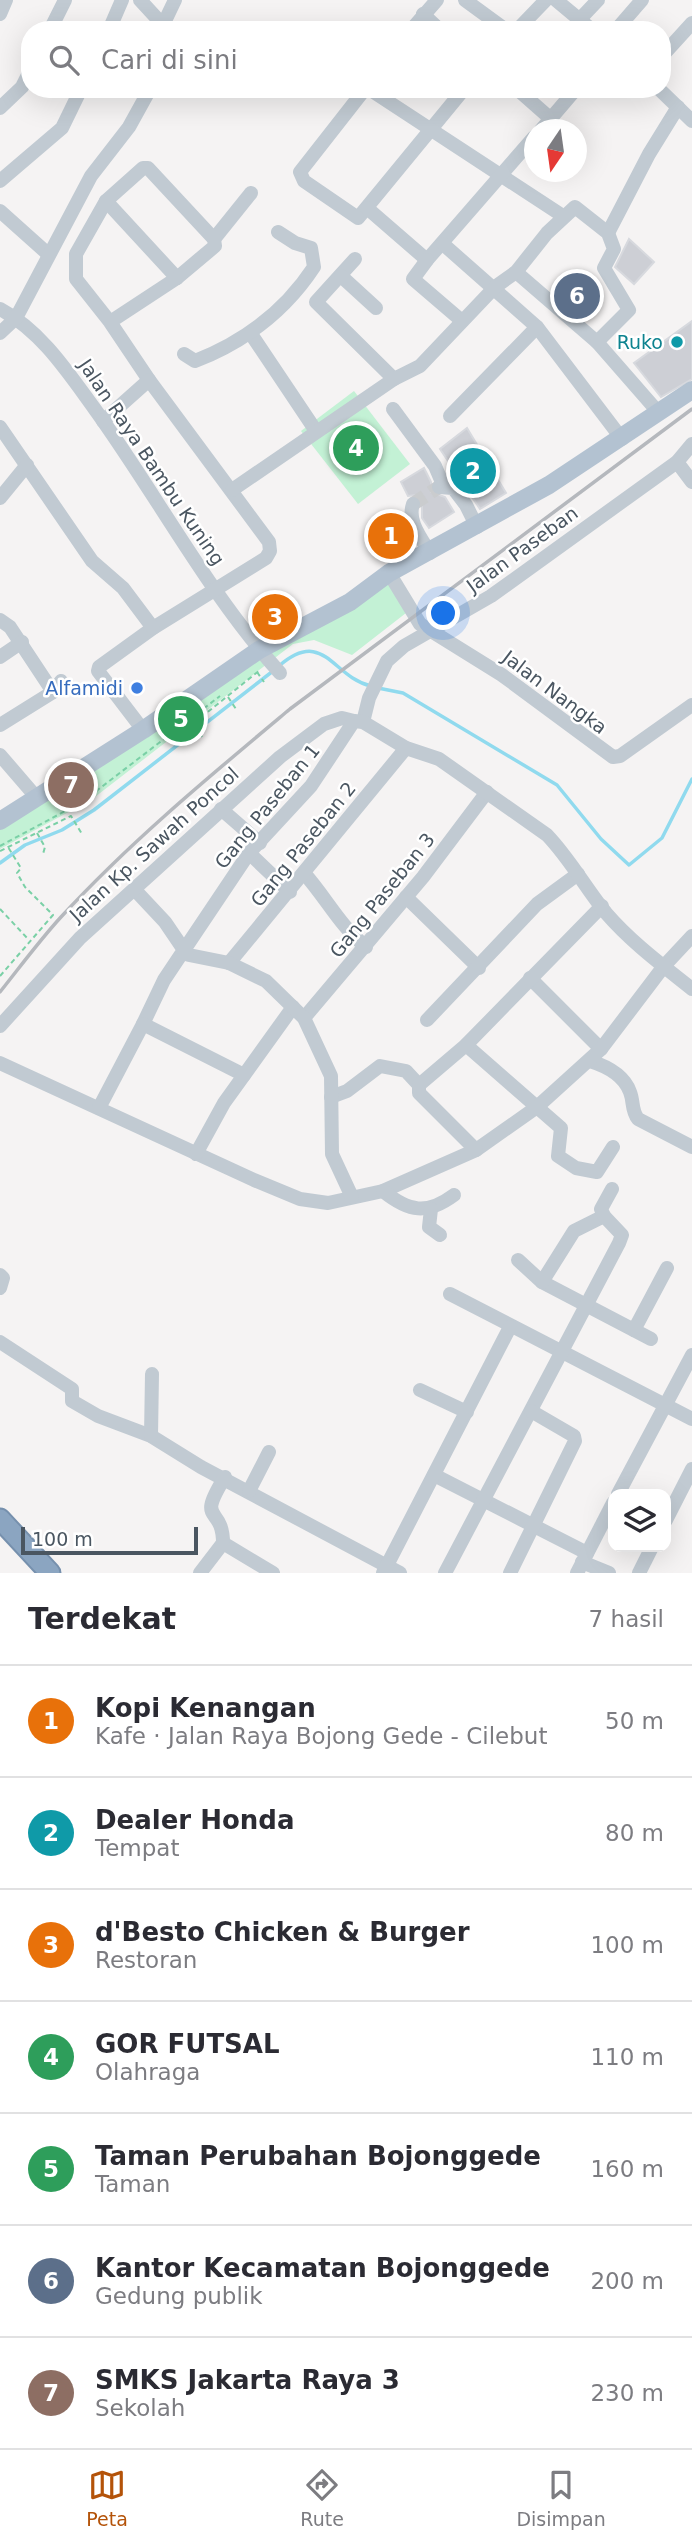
<!DOCTYPE html>
<html lang="id">
<head>
<meta charset="utf-8">
<style>
	:root { --surface:#fff; --page:#f2f2f3; --text:#2b2b33; --muted:#7c7c81; --line:#e1e1e2; --accent:#b45309 }
	body { margin:0; font-family:"DejaVu Sans",sans-serif; background:var(--page); color:var(--text) }
	.controls { position:absolute; right:21px; bottom:21px; display:grid; overflow:hidden; border-radius:14px; box-shadow:0 7px 28px #0002 }
	.controls button { width:63px; height:63px; display:grid; place-items:center; padding:0; border:0; border-bottom:2px solid var(--line); background:var(--surface); color:var(--text); font:35px sans-serif }
	.compass { position:absolute; left:524px; top:119px; width:63px; height:63px; border-radius:50%; background:var(--surface); box-shadow:0 7px 28px #0002; rotate:193deg }
	.scale { position:absolute; left:21px; bottom:18px; width:177px; box-sizing:border-box; padding-left:7px; border:4px solid #4a5661; border-top:0; font-size:19px; line-height:24px; white-space:nowrap; color:#4a5661; -webkit-text-stroke:5px #fff; paint-order:stroke }
	.you { position:absolute; left:444px; top:614px; width:24px; height:24px; margin:-18px; border:5px solid #fff; border-radius:50%; background:#1a73e8; box-shadow:0 0 0 10px #1a73e833 }
	.badge { display:grid; place-items:center; width:46px; height:46px; border-radius:50%; background:var(--accent); color:#fff; font-size:23px; font-weight:700 }
	.pin { position:absolute; translate:-50% -50%; border:4px solid #fff; box-shadow:0 2px 7px #0006 }
	.list { margin:0; padding:0; list-style:none }
	h2 { display:flex; justify-content:space-between; align-items:center; height:91px; margin:0; padding:0 28px; font-size:30px }
	h2 small { font-size:23px; font-weight:400; color:var(--muted) }
	.list li { display:grid; grid-template-columns:46px 1fr auto; gap:21px; align-items:center; box-sizing:border-box; height:112px; padding:0 28px; border-top:2px solid var(--line) }
	.list b { display:block; font-size:26px; white-space:nowrap }
	.list p { margin:0; font-size:23px; white-space:nowrap; color:var(--muted) }
	.list em { font-size:23px; font-style:normal; color:var(--muted) }
	.icon { flex:none; width:38px; height:38px; fill:none; stroke:currentColor; stroke-width:2; stroke-linecap:round; stroke-linejoin:round }
	.map { position:relative; flex:none; width:692px; height:1573px; overflow:hidden }
	.search { position:absolute; background:var(--surface); box-shadow:0 7px 28px #0002; left:21px; right:21px; top:21px; height:77px; display:flex; align-items:center; gap:18px; box-sizing:border-box; padding:0 24px; border-radius:28px; color:var(--muted); font-size:26px }
	.sheet { height:875px; background:var(--surface) }
	nav { display:flex; justify-content:space-around; align-items:center; box-sizing:border-box; height:98px; border-top:2px solid var(--line); background:var(--surface); font-size:19px; color:var(--muted) }
	nav a { display:grid; justify-items:center; gap:4px }
	nav .on { color:var(--accent) }
	.map>svg:first-child { display:block }
</style>
</head>
<body>
<div class="map">
<svg width="692" height="1573" viewBox="0 0 692 1573">
	<rect width="100%" height="100%" fill="#f5f3f3"/>
	<g fill="#c3f1d5">
		<polygon points="354,391 410,464 358,504 301,431"/>
		<polygon points="389,581 406,613 352,655 314,640 293,644 91,800 0,849 0,828 262,658"/>
	</g>
	<g fill="none" stroke-linecap="round" stroke-linejoin="round">
		<g stroke="#90daee" stroke-width="3.5">
			<path d="M279 666C324 627 332 677 371 686"/>
			<polyline points="378,688 403,693 557,785 601,839 629,865 662,838 692,779"/>
			<polyline points="0,863 25,845 62,830 94,810 273,671"/>
		</g>
	</g>
	<g fill="#cdcfd5" stroke="#d7d9de" stroke-width="2">
		<polygon points="629,239 654,262 634,284 615,267"/>
		<polygon points="579,271 602,294 581,315 556,294"/>
		<polygon points="692,321 692,379 661,397 634,363"/>
		<polygon points="467,428 506,493 480,509 440,449"/>
		<polygon points="424,468 431,482 431,492 445,497 454,512 429,528 422,518 422,500 416,495 408,496 401,482"/>
	</g>
	<g fill="none" stroke-linecap="round" stroke-linejoin="round">
		<polyline stroke="#caccce" stroke-width="14" stroke-dasharray="14 7" stroke-linecap="butt" points="413,504 439,487"/>
		<g stroke="#7690ad" stroke-width="23">
			<polyline id="highway" points="0,1519 50,1573"/>
		</g>
		<g stroke="#7ad0a6" stroke-width="2" stroke-dasharray="5 3.5" stroke-linecap="butt">
			<polyline points="257,672 264,682"/>
			<polyline points="228,697 236,709"/>
			<polyline points="202,737 194,723 260,670"/>
			<polyline points="37,833 45,847 43,854"/>
			<polyline points="0,846 82,802 220,696"/>
			<polyline points="0,851 71,816 82,834"/>
			<polyline points="0,909 29,940"/>
			<polyline points="0,976 53,915 25,887 17,873 21,868 8,847"/>
		</g>
		<g stroke="#c1cad2" stroke-width="14">
			<polyline points="140,0 163,25 163,30"/>
			<polyline points="465,0 506,30"/>
			<polyline points="556,0 592,30"/>
			<polyline points="0,14 6,0"/>
			<polyline points="423,14 440,30"/>
			<polyline points="580,19 598,0"/>
			<polyline points="163,25 175,0"/>
			<polyline points="50,30 65,0"/>
			<polyline points="109,30 122,0"/>
			<polyline points="411,30 437,0"/>
			<polyline points="517,30 546,0"/>
			<polyline points="616,30 642,0"/>
			<polyline points="662,56 692,23"/>
			<polyline points="365,89 300,172 304,181 358,218 464,89"/>
			<polyline points="369,89 563,216"/>
			<polyline points="517,89 551,119"/>
			<polyline points="659,89 692,121"/>
			<polyline points="0,108 22,87 30,71"/>
			<polyline points="541,130 576,89"/>
			<polyline points="0,181 62,128 81,89"/>
			<polyline points="106,201 177,278"/>
			<polyline points="367,208 427,260 534,137"/>
			<polyline points="0,211 48,254"/>
			<polyline points="608,233 649,154 678,107"/>
			<polyline points="214,239 251,193"/>
			<polyline points="443,244 537,327 622,439"/>
			<polyline points="355,259 316,302 394,379"/>
			<polyline points="427,260 413,279 462,321"/>
			<polyline points="516,272 597,342 659,413"/>
			<polyline points="341,276 376,308"/>
			<path d="M0 309C41 331 67 371 94 408 157 495 208 593 280 673"/>
			<polyline points="110,322 76,279 76,254 106,201 143,168 148,168 214,239 215,246 177,278 110,322 149,380"/>
			<polyline points="0,333 16,318 91,176 129,127 150,89"/>
			<polyline points="251,334 316,431"/>
			<path d="M184 354 195 361C244 342 285 311 314 267L311 248 295 243 278 232"/>
			<polyline points="393,409 435,466 444,487"/>
			<polyline points="450,416 537,327"/>
			<polyline points="103,421 149,380 269,542 270,551 266,558 153,628 99,667 98,671 143,730"/>
			<polyline points="0,427 92,561 123,588 153,628"/>
			<polyline points="677,462 692,482"/>
			<polyline points="439,487 453,488 466,505 477,527"/>
			<polyline points="232,490 394,379 420,366 495,287 516,272 547,233 575,207 608,233 614,249 604,268 629,310 597,342"/>
			<polyline points="0,498 27,465"/>
			<path d="M413 504C407 521 421 538 430 553"/>
			<polyline points="389,573 420,624 502,675 613,757 620,756 692,705"/>
			<polyline points="0,620 10,627 53,692"/>
			<polyline points="0,657 22,642"/>
			<polyline points="363,722 369,698 387,661 404,646 491,596 677,462 692,444"/>
			<polyline points="0,725 53,692 61,681"/>
			<polyline points="0,755 37,798"/>
			<polyline points="221,809 260,843"/>
			<polyline points="249,853 290,892"/>
			<path d="M304 873C327 899 340 926 366 947"/>
			<polyline points="135,890 165,922 184,950 164,980 143,1024"/>
			<polyline points="406,897 479,968"/>
			<polyline points="229,963 406,748"/>
			<polyline points="530,978 601,1049"/>
			<polyline points="304,1018 423,877 487,792"/>
			<polyline points="427,1020 537,904 578,874"/>
			<polyline points="0,1026 80,938 280,757 324,724 342,718 354,721"/>
			<polyline points="466,1045 561,1128 558,1156 576,1168 597,1172 613,1147"/>
			<path d="M590 1061C606 1066 624 1075 630 1092 634 1102 631 1110 638 1119L692 1147"/>
			<polyline points="0,1063 254,1180 300,1199 328,1203 383,1191 476,1150 537,1107 601,1049 664,966 692,936"/>
			<polyline points="331,1097 347,1091 380,1066 406,1071 419,1085"/>
			<polyline points="99,1108 143,1024 244,1075"/>
			<polyline points="476,1150 419,1093 419,1085 466,1045 602,906"/>
			<polyline points="196,1154 224,1103 293,1007"/>
			<path d="M383 1191C409 1212 427 1215 454 1195"/>
			<path d="M352 1197 332 1154 331 1076 304 1018 266 981 229 963 189 955 184 950 249 853 311 786 354 721 363 722 406 748 439 759 547 835C570 859 585 887 606 913 631 942 662 965 692 989"/>
			<polyline points="431,1209 429,1227 440,1235"/>
			<polyline points="518,1260 542,1282 651,1339"/>
			<polyline points="0,1275 3,1278 0,1288"/>
			<polyline points="542,1282 574,1231 604,1216"/>
			<polyline points="450,1294 692,1419"/>
			<polyline points="634,1330 667,1268"/>
			<polyline points="0,1342 72,1389 72,1401 98,1416 151,1436 201,1467 400,1573"/>
			<polyline points="420,1390 467,1412"/>
			<polyline points="151,1436 152,1374"/>
			<polyline points="434,1475 587,1553"/>
			<polyline points="249,1491 269,1452"/>
			<polyline points="618,1494 692,1355"/>
			<polyline points="666,1520 692,1469"/>
			<polyline points="223,1543 273,1573"/>
			<polyline points="582,1562 609,1573"/>
			<path d="M200 1573 223 1543C223 1504 195 1525 225 1477"/>
			<polyline points="383,1573 510,1327"/>
			<polyline points="445,1573 619,1243 622,1235 604,1216 601,1209 612,1189"/>
			<polyline points="510,1573 575,1441 574,1436 531,1411"/>
			<polyline points="577,1573 613,1503"/>
			<polyline points="639,1573 652,1547"/>
		</g>
		<polyline stroke="#b3c2d1" stroke-width="18" points="0,821 143,730 259,650 350,602 389,573 549,485 692,390"/>
		<use href="#highway" stroke="#8ba5c1" stroke-width="19"/>
		<path stroke="#b5b8bd" stroke-width="3.5" d="M0 992C20 967 39 941 61 917 131 841 211 775 290 709L692 409"/>
	</g>
	<circle fill="#0f9aa8" stroke="#fff" stroke-width="2.5" cx="677" cy="342" r="7"/>
	<circle fill="#3f7fe0" stroke="#fff" stroke-width="2.5" cx="137" cy="688" r="7"/>
	<g text-anchor="middle" stroke-width="5" stroke-linejoin="round" paint-order="stroke">
		<g font-size="19" fill="#0d838f" stroke="#fff" text-anchor="end">
			<text x="663" y="349">Ruko</text>
		</g>
		<g font-size="19" fill="#4a5661" stroke="#fff">
			<text transform="translate(152 462) rotate(56)" y="7">Jalan Raya Bambu Kuning</text>
			<text transform="translate(522 549) rotate(-36)" y="7">Jalan Paseban</text>
			<text transform="translate(555 692) rotate(37)" y="7">Jalan Nangka</text>
			<text transform="translate(267 806) rotate(-51)" y="7">Gang Paseban 1</text>
			<text transform="translate(154 844) rotate(-42)" y="7">Jalan Kp. Sawah Poncol</text>
			<text transform="translate(303 844) rotate(-51)" y="7">Gang Paseban 2</text>
			<text transform="translate(382 895) rotate(-51)" y="7">Gang Paseban 3</text>
		</g>
		<g font-size="19" fill="#366cbe" stroke="#fff" text-anchor="end">
			<text x="123" y="695">Alfamidi</text>
		</g>
	</g>
</svg>
<div class="controls">
<button><svg class="icon" aria-label="layers" viewBox="0 0 24 24"><path d="M12 4l9 5-9 5-9-5zM3 14l9 5 9-5"/></svg></button>
</div>
<svg class="compass" viewBox="-18 -18 36 36"><path d="M0-13l5 13h-10z" fill="#e53935"/><path d="M0 13l5-13h-10z" fill="#7c7c81"/></svg>
<div class="scale">100 m</div>
<div class="you"></div>
<div class="pin badge" style="left:391px;top:536px;background:#e8710a">1</div>
<div class="pin badge" style="left:473px;top:471px;background:#0f9aa8">2</div>
<div class="pin badge" style="left:275px;top:617px;background:#e8710a">3</div>
<div class="pin badge" style="left:356px;top:448px;background:#2e9e5b">4</div>
<div class="pin badge" style="left:181px;top:719px;background:#2e9e5b">5</div>
<div class="pin badge" style="left:577px;top:296px;background:#5c6f8a">6</div>
<div class="pin badge" style="left:71px;top:785px;background:#8d6e63">7</div>
<div class="search"><svg class="icon" aria-label="search" viewBox="0 0 24 24"><circle cx="10" cy="10" r="6"/><path d="M15 15l6 6"/></svg>Cari di sini</div>
</div>
<section class="sheet">
<h2>Terdekat<small>7 hasil</small></h2>
<ul class="list">
<li><span class="badge" style="background:#e8710a">1</span><div><b>Kopi Kenangan</b><p>Kafe · Jalan Raya Bojong Gede - Cilebut</p></div><em>50 m</em></li>
<li><span class="badge" style="background:#0f9aa8">2</span><div><b>Dealer Honda</b><p>Tempat</p></div><em>80 m</em></li>
<li><span class="badge" style="background:#e8710a">3</span><div><b>d'Besto Chicken &amp; Burger</b><p>Restoran</p></div><em>100 m</em></li>
<li><span class="badge" style="background:#2e9e5b">4</span><div><b>GOR FUTSAL</b><p>Olahraga</p></div><em>110 m</em></li>
<li><span class="badge" style="background:#2e9e5b">5</span><div><b>Taman Perubahan Bojonggede</b><p>Taman</p></div><em>160 m</em></li>
<li><span class="badge" style="background:#5c6f8a">6</span><div><b>Kantor Kecamatan Bojonggede</b><p>Gedung publik</p></div><em>200 m</em></li>
<li><span class="badge" style="background:#8d6e63">7</span><div><b>SMKS Jakarta Raya 3</b><p>Sekolah</p></div><em>230 m</em></li>
</ul>
</section>
<nav>
<a class="on"><svg class="icon" aria-label="map" viewBox="0 0 24 24"><path d="M3 6l6-2 6 2 6-2v14l-6 2-6-2-6 2zM9 4v14M15 6v14"/></svg>Peta</a>
<a><svg class="icon" aria-label="directions" viewBox="0 0 24 24"><path d="M12 3l9 9-9 9-9-9zM9 14v-3h6M13 9l2 2-2 2"/></svg>Rute</a>
<a><svg class="icon" aria-label="saved" viewBox="0 0 24 24"><path d="M7 4h10v16l-5-4-5 4z"/></svg>Disimpan</a>
</nav>
</body>
</html>
